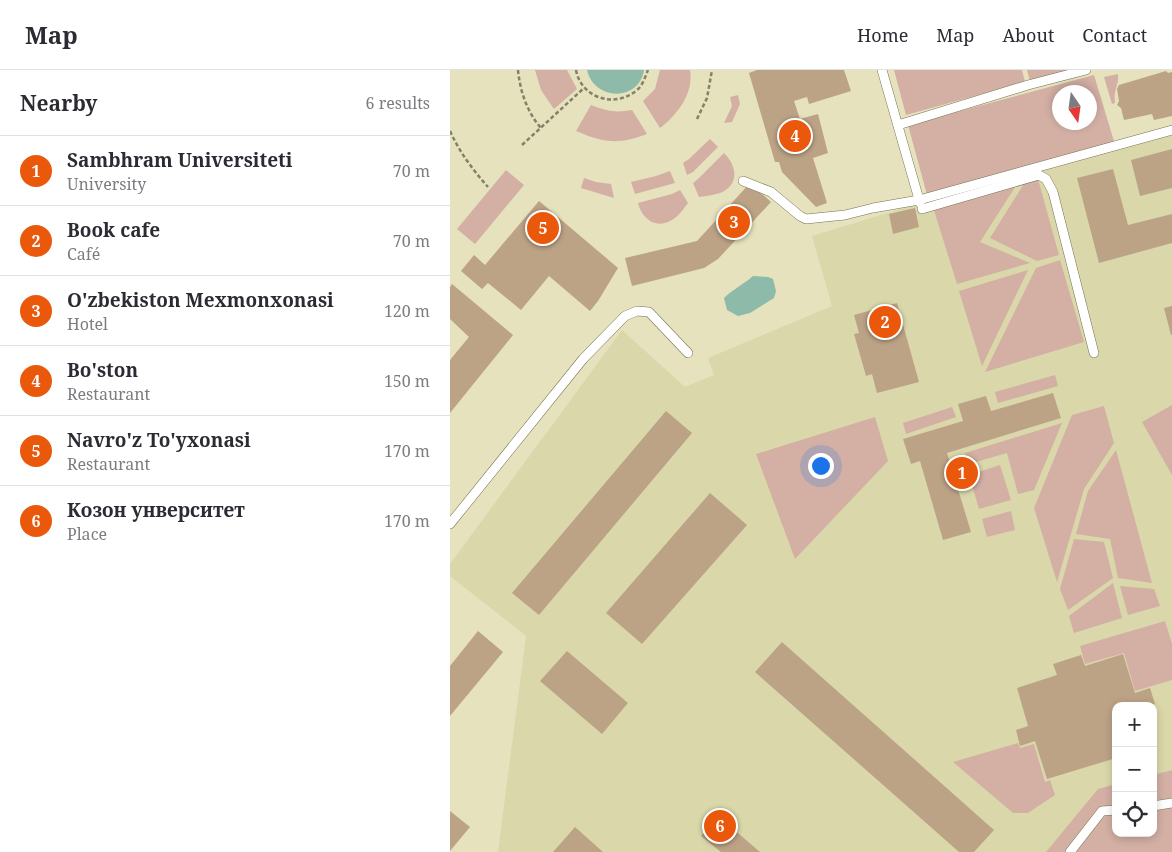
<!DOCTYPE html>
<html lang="en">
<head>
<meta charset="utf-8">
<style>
	:root { --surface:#fff; --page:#f2f2f3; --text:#2b2b33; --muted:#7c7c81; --line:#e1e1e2; --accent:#ea580c }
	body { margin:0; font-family:"Noto Serif",serif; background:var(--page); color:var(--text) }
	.controls { position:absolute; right:15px; bottom:15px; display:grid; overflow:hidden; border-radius:10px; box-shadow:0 2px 8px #0003 }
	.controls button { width:45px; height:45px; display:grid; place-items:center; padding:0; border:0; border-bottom:1px solid var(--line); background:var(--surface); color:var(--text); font:25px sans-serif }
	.compass { position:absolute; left:602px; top:15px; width:45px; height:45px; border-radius:50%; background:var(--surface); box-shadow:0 2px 8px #0003; rotate:167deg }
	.you { position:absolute; left:370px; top:395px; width:18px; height:18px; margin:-12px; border:4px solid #fff; border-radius:50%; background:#1a73e8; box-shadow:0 0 0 8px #1a73e833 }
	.badge { display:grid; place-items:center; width:32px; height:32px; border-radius:50%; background:var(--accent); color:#fff; font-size:16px; font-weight:700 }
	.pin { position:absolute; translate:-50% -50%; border:2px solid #fff; box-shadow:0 1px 5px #0006 }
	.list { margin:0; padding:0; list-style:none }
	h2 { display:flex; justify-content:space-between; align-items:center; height:65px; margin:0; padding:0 20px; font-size:21px }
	h2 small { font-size:16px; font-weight:400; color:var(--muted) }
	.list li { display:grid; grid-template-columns:32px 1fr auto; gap:15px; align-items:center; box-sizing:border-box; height:70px; padding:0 20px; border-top:1px solid var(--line) }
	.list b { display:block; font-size:19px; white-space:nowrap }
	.list p { margin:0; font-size:16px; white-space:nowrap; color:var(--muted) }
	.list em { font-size:16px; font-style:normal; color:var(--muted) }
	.icon { flex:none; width:28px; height:28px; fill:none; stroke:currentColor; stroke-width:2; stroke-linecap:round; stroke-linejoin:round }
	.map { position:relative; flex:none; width:722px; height:782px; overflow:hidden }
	header { display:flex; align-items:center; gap:30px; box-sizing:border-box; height:70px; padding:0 25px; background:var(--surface); border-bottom:1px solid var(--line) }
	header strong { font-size:24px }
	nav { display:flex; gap:28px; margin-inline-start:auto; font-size:18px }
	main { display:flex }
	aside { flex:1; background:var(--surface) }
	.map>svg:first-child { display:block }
</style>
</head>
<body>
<header>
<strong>Map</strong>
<nav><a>Home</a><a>Map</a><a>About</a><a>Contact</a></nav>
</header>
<main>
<aside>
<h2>Nearby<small>6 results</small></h2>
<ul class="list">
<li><span class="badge">1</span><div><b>Sambhram Universiteti</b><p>University</p></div><em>70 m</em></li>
<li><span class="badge">2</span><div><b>Book cafe</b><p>Café</p></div><em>70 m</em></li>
<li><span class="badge">3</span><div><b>O'zbekiston Mexmonxonasi</b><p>Hotel</p></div><em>120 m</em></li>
<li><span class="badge">4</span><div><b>Bo'ston</b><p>Restaurant</p></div><em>150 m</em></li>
<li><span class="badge">5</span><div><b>Navro'z To'yxonasi</b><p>Restaurant</p></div><em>170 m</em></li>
<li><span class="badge">6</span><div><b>Козон унверситет</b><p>Place</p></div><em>170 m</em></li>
</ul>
</aside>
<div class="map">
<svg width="722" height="782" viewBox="0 0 722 782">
	<rect width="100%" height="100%" fill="#e5e2bd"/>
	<polygon fill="#dad8aa" points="722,63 722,700 703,705 703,636 666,636 666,715 597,782 48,782 76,566 0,506 0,494 172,260 235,317 264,305 258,288 382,236 362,166 470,133"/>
	<g fill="#d3afa4" fill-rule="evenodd">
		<polygon points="85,0 117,0 127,19 104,39 91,20"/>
		<path d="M210 0H240C244 24 227 45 210 58L193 31 205 19Z"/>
		<polygon points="444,0 572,0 575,12 456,45"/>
		<polygon points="577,0 620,0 580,11"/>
		<path d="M668 4C669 16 663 20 665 33L662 34 654 7Z"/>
		<path d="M644 5 666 78 479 132 458 55ZM610 22H640V52H610Z"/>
		<polygon points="288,25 290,34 282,52 274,53 282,36 280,27"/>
		<path d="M141 35C156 41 166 43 182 40L197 64C167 75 155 73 126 61Z"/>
		<polygon points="260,69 268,77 243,102 237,105 233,93 239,89"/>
		<path d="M274 83C287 96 290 115 270 123 264 125 256 126 249 127L243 113 248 109Z"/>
		<polygon points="56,100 74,115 25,174 7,159"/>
		<polygon points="220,101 225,113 185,124 181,112 206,106"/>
		<polygon points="134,108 146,112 161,114 164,128 131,118"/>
		<polygon points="588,109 609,185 587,191 540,168 575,112"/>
		<polygon points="567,114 530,172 580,193 507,214 483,137"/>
		<path d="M230 120 238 133C234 138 230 144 225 148 208 161 192 150 188 133L222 124Z"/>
		<polygon points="610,190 634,272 535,302 586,198"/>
		<polygon points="578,200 532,296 509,221"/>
		<polygon points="605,305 608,316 548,333 545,322"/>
		<polygon points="722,335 722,405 692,352"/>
		<polygon points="654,336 664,373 634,419 607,512 584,438 622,345"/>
		<polygon points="502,337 506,347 456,364 453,353"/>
		<polygon points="425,347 438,391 345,489 306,384"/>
		<polygon points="612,353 584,420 568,424 557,383 519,394 515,383"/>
		<polygon points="666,380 702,513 668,508 660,469 626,464 638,421"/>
		<polygon points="550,395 561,430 529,439 519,405"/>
		<polygon points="561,441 565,460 537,467 532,449"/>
		<polygon points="624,469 654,472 663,508 618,540 610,519"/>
		<polygon points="663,513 672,548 624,563 619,546"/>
		<polygon points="670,516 704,519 710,536 678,545"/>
		<polygon points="715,551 722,574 722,610 685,621 674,583 635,594 630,576"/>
		<polygon points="568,673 570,678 584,674 595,712 600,710 605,725 578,743 563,743 503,692"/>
		<polygon points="722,700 722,782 596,782 648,719 666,714 666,763 703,763 703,705"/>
	</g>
	<g fill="#8ebaa9">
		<path d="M137 0H194C189 32 144 31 137 0Z"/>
		<path d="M303 206 318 207 323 209 326 221 324 228 300 243 288 246 277 240 274 228C282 220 294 214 303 206Z"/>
	</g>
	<g fill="#bca386">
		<polygon points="307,0 394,0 401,21 359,34 357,27 344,31 350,49 368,44 378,83 363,88 377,133 366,137 332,102 329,92 325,92 299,3"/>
		<polygon points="716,1 718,3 722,2 722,46 704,50 702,44 674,50 671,38 667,35 669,31 667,19 669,15"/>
		<polygon points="722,79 722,118 690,126 681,90"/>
		<polygon points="663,99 678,155 722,144 722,173 649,193 627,108"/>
		<polygon points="300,113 321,132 268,189 254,198 182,216 175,188 247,171"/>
		<polygon points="89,131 168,198 148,231 140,241 99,206 71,240 38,213 32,219 11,201 24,185 35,195"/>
		<polygon points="465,138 469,157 443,164 439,144"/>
		<polygon points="2,214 63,265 0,343 0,290 19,267 0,249 0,217"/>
		<polygon points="447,233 469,312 427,323 422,304 416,306 404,264 409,263 404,245"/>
		<polygon points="722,236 722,265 721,265 714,238"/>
		<polygon points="603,323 611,348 497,383 521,462 493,470 470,391 461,394 453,369 513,351 508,334 536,326 541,341"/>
		<polygon points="216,341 242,363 89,545 62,523"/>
		<polygon points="260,423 297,455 192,574 156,543"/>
		<polygon points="28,561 53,582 0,646 0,596"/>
		<polygon points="332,572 544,760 524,782 509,782 305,602"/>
		<polygon points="117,581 178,633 152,664 90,611"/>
		<polygon points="673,584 685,623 700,618 705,634 698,636 666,636 666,688 597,709 585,671 570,676 566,660 578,656 567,618 607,605 603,594 631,585 635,596"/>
		<polygon points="0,741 20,757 0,781"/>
		<polygon points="268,746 310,782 271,782 251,766"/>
		<polygon points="125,757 153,782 103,782"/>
	</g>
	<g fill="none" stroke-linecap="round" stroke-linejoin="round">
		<g stroke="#757351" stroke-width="10">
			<g id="service">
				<polyline points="432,0 470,133"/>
				<polyline points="448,55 578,15 636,0"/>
				<polyline points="293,111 321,122 350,146 356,149 395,145 423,138 469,130 722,60"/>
				<polyline points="472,139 589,105 596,109 603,122 644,283"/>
				<polyline points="0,454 133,289 175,246 187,241 199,242 238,283"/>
				<polyline points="703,736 722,733"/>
				<polyline points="620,782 652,741 666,740"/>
			</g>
		</g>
		<g stroke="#838168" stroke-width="2.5" stroke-dasharray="4 2.5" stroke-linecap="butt">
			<path d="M68 0C70 21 77 42 91 58"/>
			<path d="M126 0C131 28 165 39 187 20 193 15 195 7 198 0"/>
			<polyline points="247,49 257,28 262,0"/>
			<path d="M0 61C10 83 23 100 38 117"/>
			<polyline points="72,75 134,18"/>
		</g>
		<use href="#service" stroke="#fff" stroke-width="9"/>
	</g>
</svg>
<div class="controls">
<button>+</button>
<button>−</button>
<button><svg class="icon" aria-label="locate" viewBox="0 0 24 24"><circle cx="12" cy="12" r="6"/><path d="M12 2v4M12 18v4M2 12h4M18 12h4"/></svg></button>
</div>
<svg class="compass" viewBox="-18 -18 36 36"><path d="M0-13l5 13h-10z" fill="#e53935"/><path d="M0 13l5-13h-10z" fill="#7c7c81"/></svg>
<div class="you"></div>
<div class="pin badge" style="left:512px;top:403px">1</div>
<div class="pin badge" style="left:435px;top:252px">2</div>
<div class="pin badge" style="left:284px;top:152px">3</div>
<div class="pin badge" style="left:345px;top:66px">4</div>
<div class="pin badge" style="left:93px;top:158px">5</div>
<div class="pin badge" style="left:270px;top:756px">6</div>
</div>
</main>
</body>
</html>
